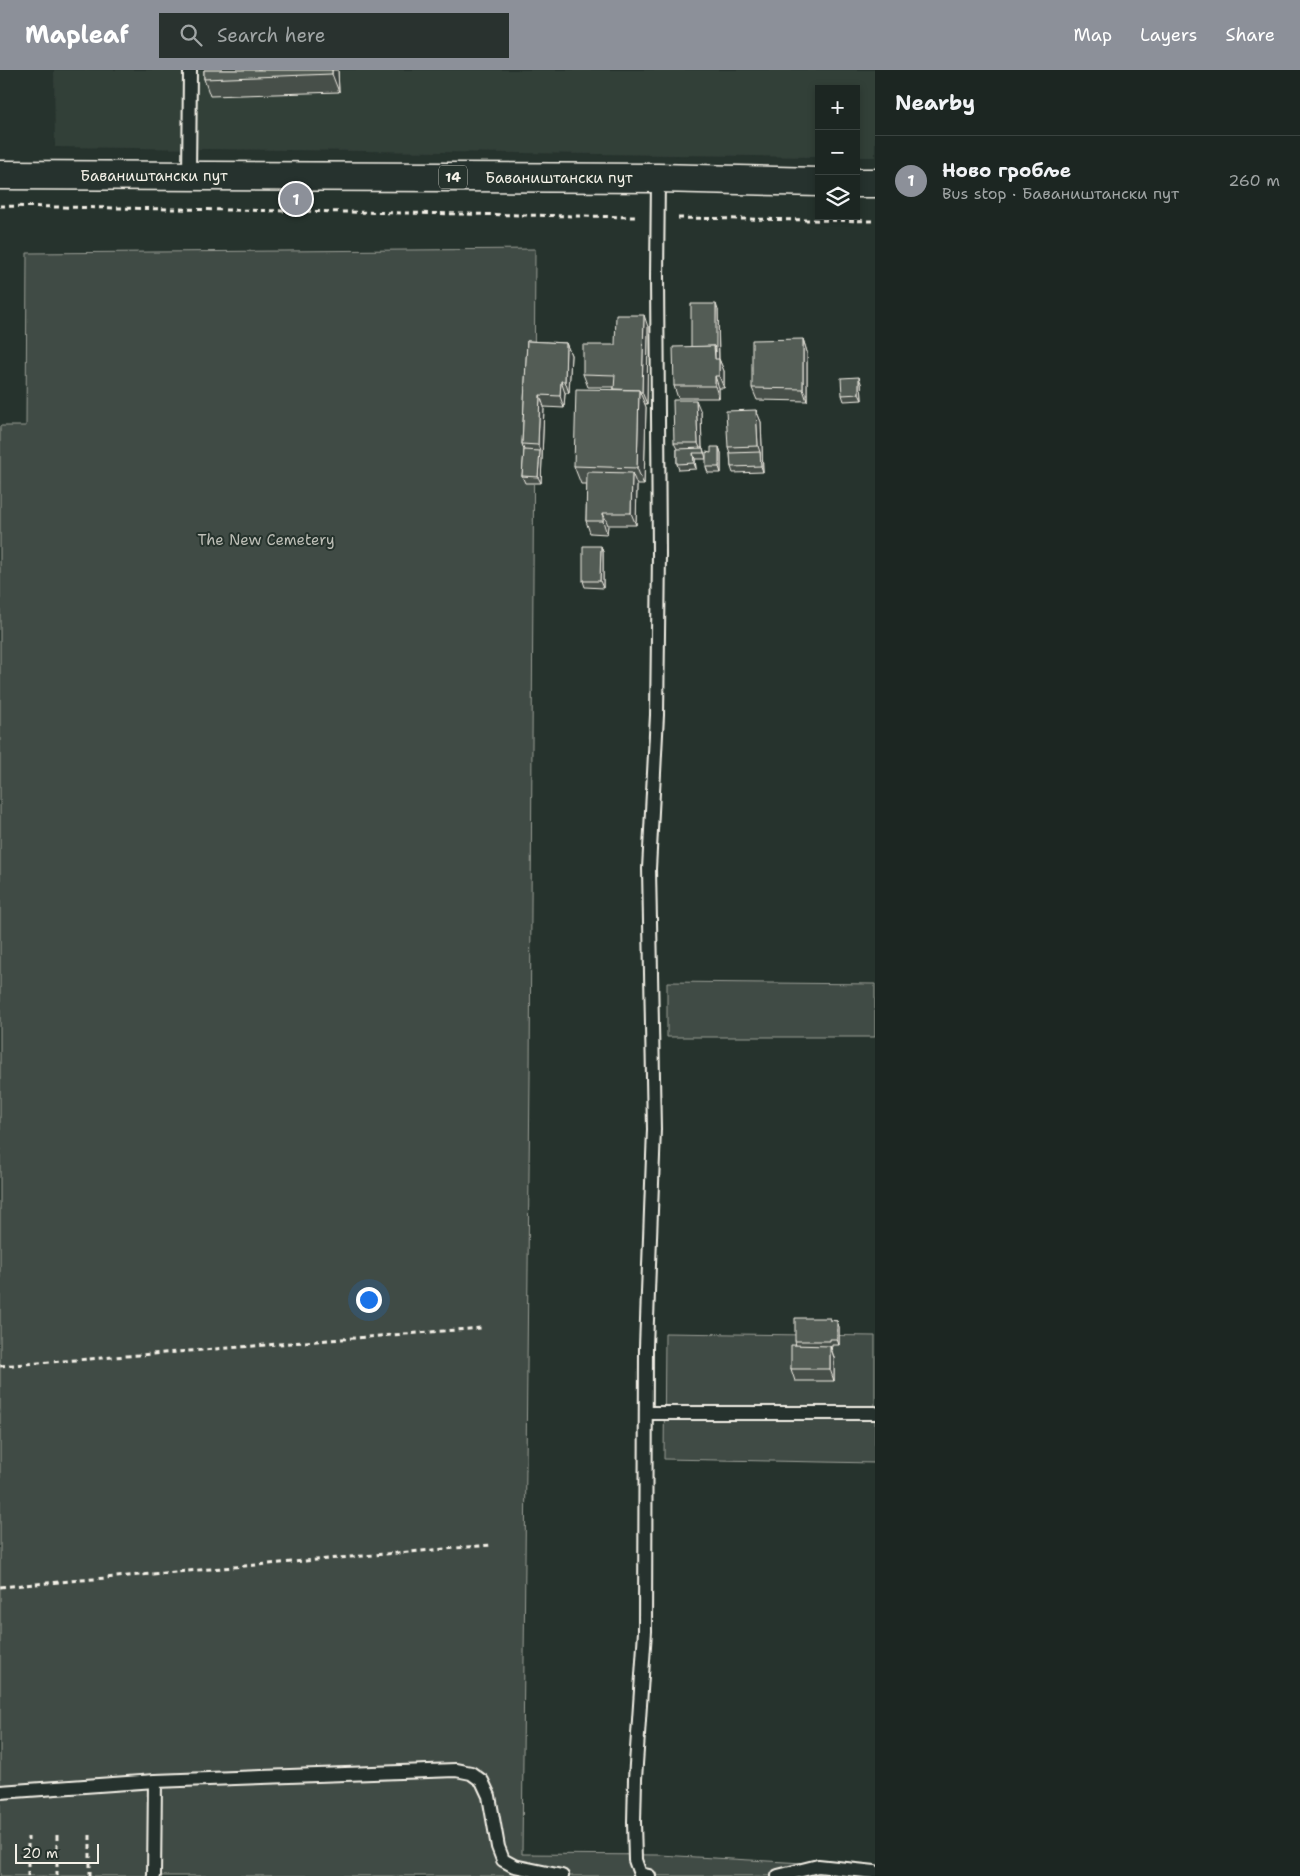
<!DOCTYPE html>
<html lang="en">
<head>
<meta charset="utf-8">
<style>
	:root { --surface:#1c2622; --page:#29322f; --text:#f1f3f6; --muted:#a0a5a5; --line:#3a4340; --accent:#8c9099 }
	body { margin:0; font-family:"Shantell Sans",sans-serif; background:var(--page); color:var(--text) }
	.controls { position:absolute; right:15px; top:15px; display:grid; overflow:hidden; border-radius:0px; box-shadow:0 2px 8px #0003 }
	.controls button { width:45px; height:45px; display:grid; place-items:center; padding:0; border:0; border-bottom:1px solid var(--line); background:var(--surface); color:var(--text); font:25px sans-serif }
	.scale { position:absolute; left:15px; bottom:12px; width:84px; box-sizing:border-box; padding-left:5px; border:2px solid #f4f1e8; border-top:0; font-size:14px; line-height:18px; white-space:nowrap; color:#f4f1e8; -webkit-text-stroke:4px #26332d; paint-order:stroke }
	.you { position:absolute; left:368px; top:1229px; width:18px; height:18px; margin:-12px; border:4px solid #fff; border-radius:50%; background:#1a73e8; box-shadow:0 0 0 8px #1a73e833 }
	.badge { display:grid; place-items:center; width:32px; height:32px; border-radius:50%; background:var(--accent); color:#fff; font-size:16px; font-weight:700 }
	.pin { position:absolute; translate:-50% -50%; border:2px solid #fff; box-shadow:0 1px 5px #0006 }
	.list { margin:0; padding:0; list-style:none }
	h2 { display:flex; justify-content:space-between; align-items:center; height:65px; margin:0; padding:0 20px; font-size:21px }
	h2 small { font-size:16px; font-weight:400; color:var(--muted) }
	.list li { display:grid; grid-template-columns:32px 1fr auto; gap:15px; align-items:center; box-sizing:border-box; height:90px; padding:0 20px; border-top:1px solid var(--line) }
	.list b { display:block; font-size:19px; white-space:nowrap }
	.list p { margin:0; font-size:16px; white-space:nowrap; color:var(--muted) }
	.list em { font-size:16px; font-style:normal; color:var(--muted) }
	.icon { flex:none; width:28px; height:28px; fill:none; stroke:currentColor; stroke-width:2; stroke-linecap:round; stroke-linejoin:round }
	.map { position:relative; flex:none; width:875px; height:1806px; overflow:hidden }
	header { display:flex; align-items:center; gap:30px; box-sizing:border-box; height:70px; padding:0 25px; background:var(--accent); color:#fff }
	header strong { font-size:24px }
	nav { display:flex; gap:28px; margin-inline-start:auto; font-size:18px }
	.search { width:350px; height:45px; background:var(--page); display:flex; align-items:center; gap:12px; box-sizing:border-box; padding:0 18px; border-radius:0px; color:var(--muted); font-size:19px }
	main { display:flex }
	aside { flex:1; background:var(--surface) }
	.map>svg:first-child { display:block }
</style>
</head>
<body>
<header>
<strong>Mapleaf</strong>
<div class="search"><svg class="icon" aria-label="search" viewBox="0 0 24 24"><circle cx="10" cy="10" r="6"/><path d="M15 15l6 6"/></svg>Search here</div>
<nav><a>Map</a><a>Layers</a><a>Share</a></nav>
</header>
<main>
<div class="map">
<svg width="875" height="1806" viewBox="0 0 875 1806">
	<rect width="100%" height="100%" fill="#26332d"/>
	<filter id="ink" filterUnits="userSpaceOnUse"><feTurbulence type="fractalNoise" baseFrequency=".02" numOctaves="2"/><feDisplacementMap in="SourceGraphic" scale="10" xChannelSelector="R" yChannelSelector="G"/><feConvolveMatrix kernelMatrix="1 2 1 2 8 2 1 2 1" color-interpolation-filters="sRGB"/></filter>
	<g filter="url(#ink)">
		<polygon fill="#333f39" points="54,0 875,0 875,87 856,87 856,19 819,19 819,87 55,77"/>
		<g fill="#414b45" stroke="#9a9e96">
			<polygon points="535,179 530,1006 522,1784 660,1785 875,1797 875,1806 0,1806 0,356 26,356 27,183"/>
			<polygon points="667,912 875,914 875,967 667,967"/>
			<polygon points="665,1263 875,1266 875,1393 664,1389"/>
		</g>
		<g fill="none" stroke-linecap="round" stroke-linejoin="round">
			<g stroke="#f4f1e8" stroke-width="16">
				<g id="lane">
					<polyline points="189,106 190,0"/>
					<polyline points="647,1343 875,1343"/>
					<polyline points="0,1722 155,1711 456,1700 471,1703 482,1711 489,1726 498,1777 503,1790 514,1796 562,1806"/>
					<polyline points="154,1806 155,1711"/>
					<polyline points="649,1806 640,1804 635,1790 634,1752 635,1709 645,1561 646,1277 654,1059 649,799 657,645 659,483 657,207 658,108"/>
					<polyline points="778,1806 818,1796 875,1802"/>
				</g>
			</g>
			<g stroke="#f4f1e8" stroke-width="31">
				<g id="primary">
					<polyline points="0,105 658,108 819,112"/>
					<polyline points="856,113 875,113"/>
				</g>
			</g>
			<g stroke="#f4f1e8" stroke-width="3" stroke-dasharray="5 4" stroke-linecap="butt">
				<polyline points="0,136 637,147"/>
				<polyline points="678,148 875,151"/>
				<polyline points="0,1296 481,1258"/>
				<polyline points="0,1517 491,1475"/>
				<polyline points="28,1806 28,1767"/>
				<polyline points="57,1806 57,1761"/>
				<polyline points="90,1806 90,1762"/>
			</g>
			<use href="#lane" stroke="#26332d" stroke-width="12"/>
			<use href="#primary" stroke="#26332d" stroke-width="28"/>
		</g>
		<g fill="#474f49" stroke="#f4f1e8">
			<polygon points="204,0 338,0 339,22 210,26 204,9"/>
			<polygon points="718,240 719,289 724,301 724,318 719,318 719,328 678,328 674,316 691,277"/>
			<polygon points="648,257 647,334 644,334 646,337 644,415 637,415 636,455 608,455 607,464 590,463 586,451 587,414 581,414 574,396 614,319 614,317 588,317 583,304 615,275"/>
			<polygon points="803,269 807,282 807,331 757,330 752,318"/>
			<polygon points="527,271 566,273 571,285 569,323 565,323 564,338 544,337 541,413 525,413 522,406 524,380 522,374"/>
			<polygon points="861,313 862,330 844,331 842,325"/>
			<polygon points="756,340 761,352 763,402 733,403 731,397 730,383 728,377"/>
			<polygon points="701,342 702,378 703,378 705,385 706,389 695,389 696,399 679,400 677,394 677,379 674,373"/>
			<polygon points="719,377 721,383 721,403 708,403 706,397"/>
			<polygon points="601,476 603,482 603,518 585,517 583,511"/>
			<polygon points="831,1250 837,1251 839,1257 839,1275 832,1275 832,1277 831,1277 834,1288 834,1311 795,1311 791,1299 796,1276 795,1271"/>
		</g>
		<g fill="#39403c" stroke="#f4f1e8">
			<polygon points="332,0 338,0 339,22 332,4"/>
			<polygon points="716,234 718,240 719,301 715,289"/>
			<polygon points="644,245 648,257 647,334 642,322"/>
			<polygon points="803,269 807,282 807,331 803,319"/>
			<polygon points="566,273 571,285 569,323 565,311"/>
			<polygon points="719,289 724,301 724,318 719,306"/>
			<polygon points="715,306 719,318 719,328 715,316"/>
			<polygon points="859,307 861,313 862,330 859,324"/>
			<polygon points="561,311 565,323 564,338 560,326"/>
			<polygon points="639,320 646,337 644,415 637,398"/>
			<polygon points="540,325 544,337 541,413 538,407 540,381 538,375"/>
			<polygon points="696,330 701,342 702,383 698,373"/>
			<polygon points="756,340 761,352 763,402 761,396 760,382 758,376"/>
			<polygon points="719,377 721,383 721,403 719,397"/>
			<polygon points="693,383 695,389 696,399 694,393"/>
			<polygon points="632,403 637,415 636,455 631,443"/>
			<polygon points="603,443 608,455 607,464 603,451"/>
			<polygon points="601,476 603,482 603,518 600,511"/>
			<polygon points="837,1251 839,1257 839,1275 837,1269"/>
			<polygon points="830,1276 834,1288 834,1311 830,1299"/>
		</g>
		<g fill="#525c55" stroke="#f4f1e8">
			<polygon points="204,0 332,0 332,4 204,9"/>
			<polygon points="691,234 716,234 716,282 714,276 691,277"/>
			<polygon points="616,245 644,245 642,322 640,322 639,320 614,319 615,305 583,304 583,275 615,275"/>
			<polygon points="803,269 803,319 752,318 752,270"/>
			<polygon points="527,271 566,273 565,311 561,311 560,326 540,325 538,375 522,374"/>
			<polygon points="714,276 715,289 719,289 719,306 715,306 715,316 674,316 673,277"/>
			<polygon points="859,307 859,324 842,325 841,308"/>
			<polygon points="576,319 639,320 637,398 574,396"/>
			<polygon points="673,330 696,330 698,373 674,373"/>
			<polygon points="756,340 758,376 728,377 726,341"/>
			<polygon points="711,377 719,377 719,397 706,397 706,382 711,383"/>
			<polygon points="703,378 704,383 693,383 694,393 677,394 677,379"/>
			<polygon points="524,380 540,381 538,407 522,406"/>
			<polygon points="760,382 761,396 731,397 730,383"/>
			<polygon points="587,402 632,403 631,443 603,443 603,451 586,451"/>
			<polygon points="583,476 601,476 600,511 583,511"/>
			<polygon points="795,1248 830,1248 830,1250 837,1251 837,1269 830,1269 830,1271 795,1271"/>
			<polygon points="791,1275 830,1276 830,1299 791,1299"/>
		</g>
	</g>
	<g text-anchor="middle" stroke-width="4" stroke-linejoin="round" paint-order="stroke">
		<rect fill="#26332d" stroke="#b6b8b0" stroke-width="1" x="439" y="95.5" width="28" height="23" rx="4"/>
		<g font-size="14" font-weight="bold" fill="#f4f1e8">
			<text x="453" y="112">14</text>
		</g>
		<g font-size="15" fill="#f4f1e8" stroke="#26332d">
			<text x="154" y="111">Баваништански пут</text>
			<text x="559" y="113">Баваништански пут</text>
		</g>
		<g font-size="15" fill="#bebfb7" stroke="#26332d">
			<text x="266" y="475">The New Cemetery</text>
		</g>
	</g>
</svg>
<div class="controls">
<button>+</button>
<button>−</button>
<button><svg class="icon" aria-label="layers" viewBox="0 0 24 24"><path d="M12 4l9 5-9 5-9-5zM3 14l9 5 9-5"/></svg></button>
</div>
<div class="scale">20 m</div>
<div class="you"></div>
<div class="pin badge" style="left:296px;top:129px">1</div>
</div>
<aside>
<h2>Nearby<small></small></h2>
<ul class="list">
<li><span class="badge">1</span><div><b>Ново гробље</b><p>Bus stop · Баваништански пут</p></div><em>260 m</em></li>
</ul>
</aside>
</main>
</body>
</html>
